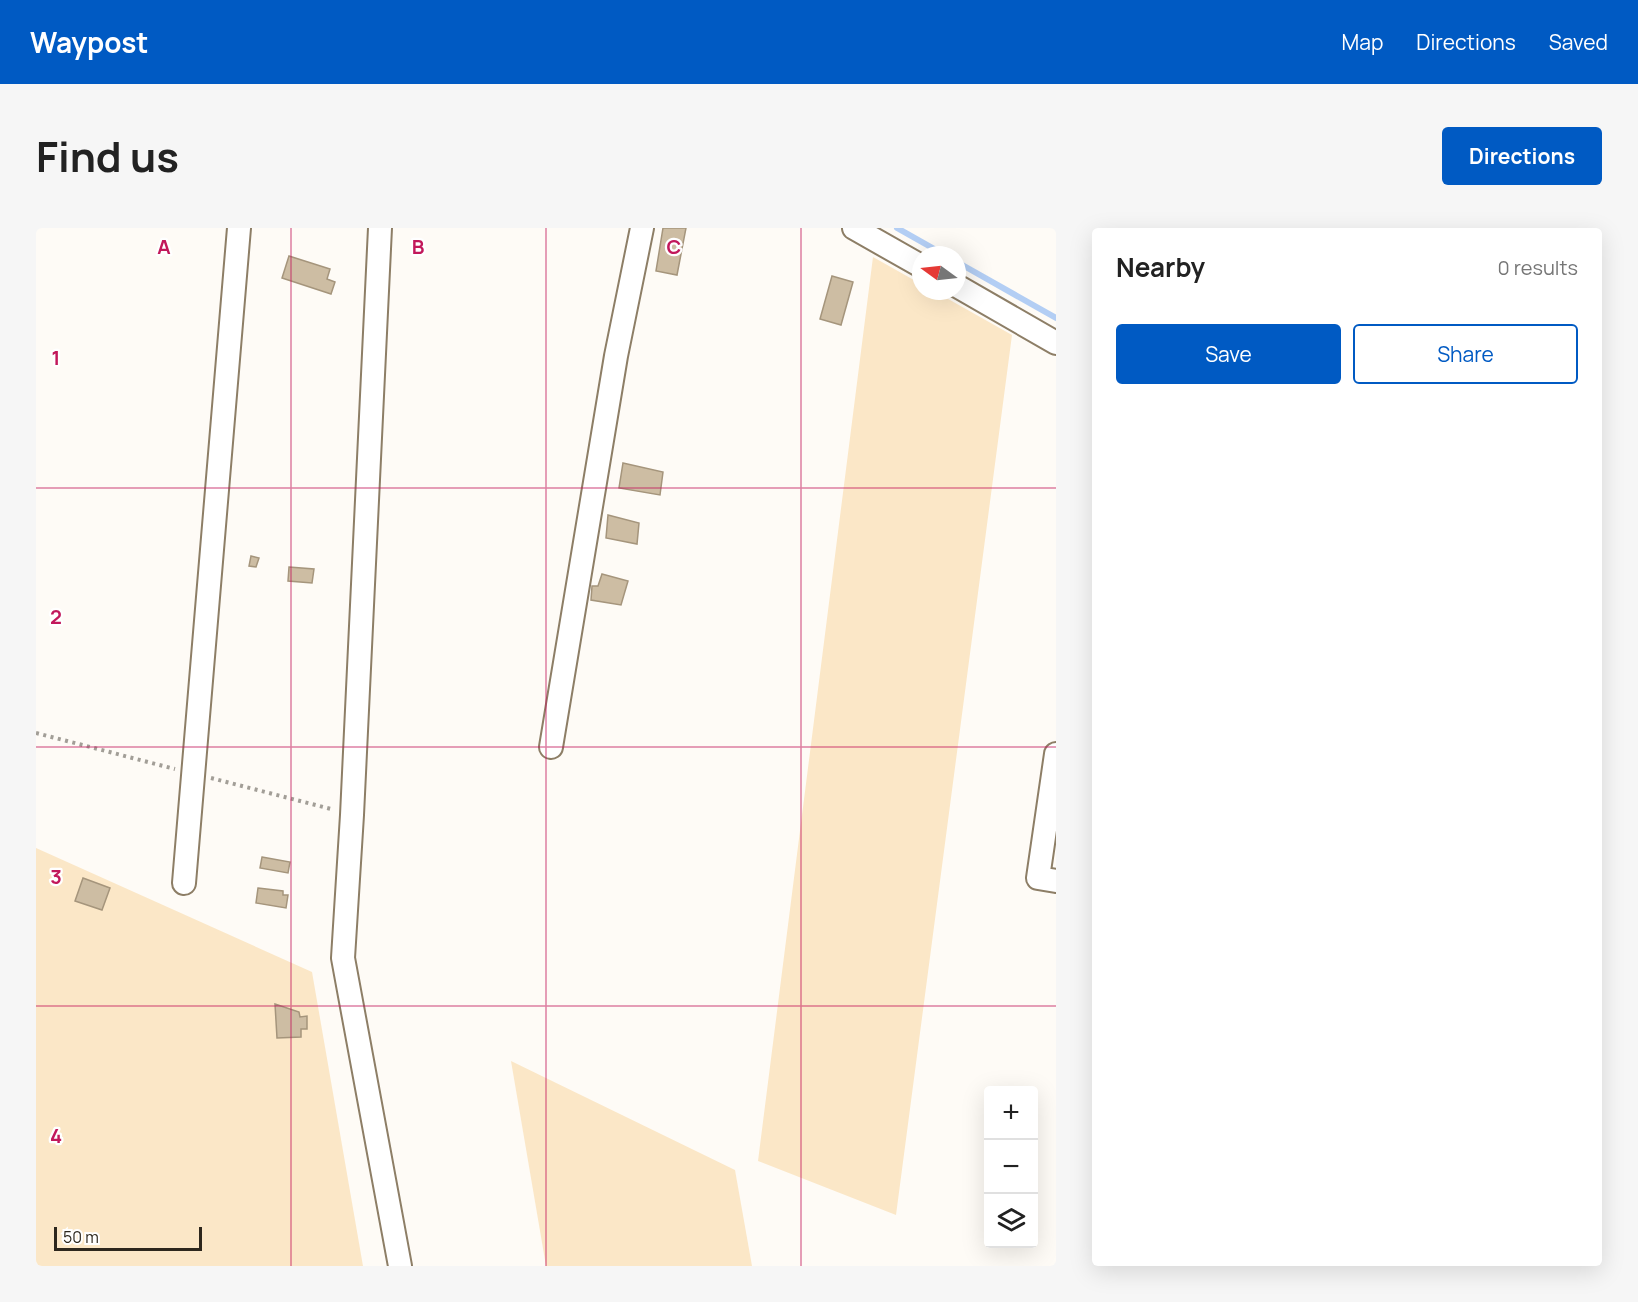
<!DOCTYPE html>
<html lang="en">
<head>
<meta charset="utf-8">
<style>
	:root { --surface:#fff; --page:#f6f6f6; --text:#222; --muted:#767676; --line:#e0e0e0; --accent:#005ac3 }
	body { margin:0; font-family:Manrope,sans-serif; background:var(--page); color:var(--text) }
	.controls { position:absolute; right:18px; bottom:18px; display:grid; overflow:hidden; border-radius:6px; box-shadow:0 6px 24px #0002 }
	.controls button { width:54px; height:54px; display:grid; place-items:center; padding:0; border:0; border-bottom:2px solid var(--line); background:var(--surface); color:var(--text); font:30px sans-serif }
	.compass { position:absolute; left:876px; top:18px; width:54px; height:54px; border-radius:50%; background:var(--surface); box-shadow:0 6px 24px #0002; rotate:285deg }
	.scale { position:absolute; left:18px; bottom:15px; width:148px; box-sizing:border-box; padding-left:6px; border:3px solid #2d271d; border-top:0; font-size:16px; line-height:21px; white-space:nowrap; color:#2d271d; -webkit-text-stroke:4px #fff; paint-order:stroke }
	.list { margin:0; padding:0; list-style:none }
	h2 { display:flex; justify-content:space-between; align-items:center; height:78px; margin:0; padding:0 24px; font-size:26px }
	h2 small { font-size:20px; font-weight:400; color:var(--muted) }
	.actions { display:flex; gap:12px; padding:18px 24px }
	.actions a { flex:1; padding:14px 0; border:2px solid var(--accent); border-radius:6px; text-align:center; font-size:21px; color:var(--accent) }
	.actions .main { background:var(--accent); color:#fff }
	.icon { flex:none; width:33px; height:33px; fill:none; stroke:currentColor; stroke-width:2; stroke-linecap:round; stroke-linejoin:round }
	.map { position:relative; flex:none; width:1020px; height:1038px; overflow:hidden; border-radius:6px }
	header { display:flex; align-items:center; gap:36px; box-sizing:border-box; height:84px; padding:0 30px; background:var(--accent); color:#fff }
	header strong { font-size:28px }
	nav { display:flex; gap:33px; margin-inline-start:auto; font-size:21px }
	.intro { display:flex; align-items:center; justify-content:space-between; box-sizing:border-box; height:144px; padding:0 36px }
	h1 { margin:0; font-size:42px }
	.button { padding:15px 27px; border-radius:6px; background:var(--accent); color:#fff; font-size:21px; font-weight:700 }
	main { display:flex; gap:36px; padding:0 36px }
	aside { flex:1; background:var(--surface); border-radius:6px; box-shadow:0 6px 24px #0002 }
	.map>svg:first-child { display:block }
</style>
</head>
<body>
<header>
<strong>Waypost</strong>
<nav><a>Map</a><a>Directions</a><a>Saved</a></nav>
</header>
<div class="intro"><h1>Find us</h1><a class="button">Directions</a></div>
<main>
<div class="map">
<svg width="1020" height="1038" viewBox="0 0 1020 1038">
	<rect width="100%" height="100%" fill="#fefbf6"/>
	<g fill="#fbe7c7">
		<polygon points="837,29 885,56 885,63 898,63 976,107 860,987 722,933"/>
		<polygon points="0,620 276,744 327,1038 0,1038"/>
		<polygon points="475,833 699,942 716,1038 510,1038"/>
	</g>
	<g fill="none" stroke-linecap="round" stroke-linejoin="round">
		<g stroke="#b3cef4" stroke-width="6">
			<polyline points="861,0 909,27"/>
			<polyline points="921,34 1020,90"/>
		</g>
	</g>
	<g fill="#cdbda3" stroke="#a5957c" stroke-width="1.5">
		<polygon points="627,0 650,0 641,47 620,43"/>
		<polygon points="253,28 294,41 291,51 299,54 295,66 246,50"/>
		<polygon points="796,48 817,54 805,97 784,91"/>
		<polygon points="587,235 627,244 624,267 583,260"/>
		<polygon points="572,287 603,295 601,316 570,310"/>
		<polygon points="215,328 223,330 220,339 213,338"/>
		<polygon points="253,339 278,341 276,355 252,353"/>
		<polygon points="566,346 592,353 585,377 555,372 556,358 562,358"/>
		<polygon points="226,629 254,634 252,645 224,640"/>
		<polygon points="47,650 74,660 66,682 39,673"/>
		<polygon points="222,660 247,663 247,667 252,667 250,680 220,675"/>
		<polygon points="239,776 263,784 264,789 271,788 271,801 265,801 265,809 241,810"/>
	</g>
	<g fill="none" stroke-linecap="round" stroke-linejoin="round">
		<g stroke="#8d7e66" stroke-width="26">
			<g id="street">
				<polyline points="344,0 316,587 307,730 364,1038"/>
				<polyline points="818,0 885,38"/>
				<polyline points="921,58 1020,115"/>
				<polyline points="515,519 580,128 606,0"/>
				<polyline points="1020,526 1002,650 1020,653"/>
				<polyline points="148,655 203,0"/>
			</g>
		</g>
		<g stroke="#a29e97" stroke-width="4" stroke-dasharray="3 4.5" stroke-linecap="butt">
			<polyline points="0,505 139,541"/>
			<polyline points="175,550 295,581"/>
		</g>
		<use href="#street" stroke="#fff" stroke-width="22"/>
	</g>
	<path fill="none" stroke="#c2185b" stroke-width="1.5" stroke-opacity="0.55" d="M255 0V1038M510 0V1038M765 0V1038M0 260H1020M0 519H1020M0 778H1020"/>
	<g font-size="20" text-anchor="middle" font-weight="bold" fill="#c2185b" stroke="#fff" stroke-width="4.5" stroke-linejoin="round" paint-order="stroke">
		<text x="128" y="26">A</text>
		<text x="382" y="26">B</text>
		<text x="638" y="26">C</text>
		<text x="20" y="137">1</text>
		<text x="20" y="396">2</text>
		<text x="20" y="656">3</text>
		<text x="20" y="915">4</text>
	</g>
</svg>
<div class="controls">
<button>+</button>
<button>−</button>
<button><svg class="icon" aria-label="layers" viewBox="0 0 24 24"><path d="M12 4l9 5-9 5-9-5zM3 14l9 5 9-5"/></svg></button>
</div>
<svg class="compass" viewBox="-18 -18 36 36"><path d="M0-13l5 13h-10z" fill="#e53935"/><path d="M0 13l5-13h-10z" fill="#767676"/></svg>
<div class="scale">50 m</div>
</div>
<aside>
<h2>Nearby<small>0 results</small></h2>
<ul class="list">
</ul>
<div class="actions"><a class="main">Save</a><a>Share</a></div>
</aside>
</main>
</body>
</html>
